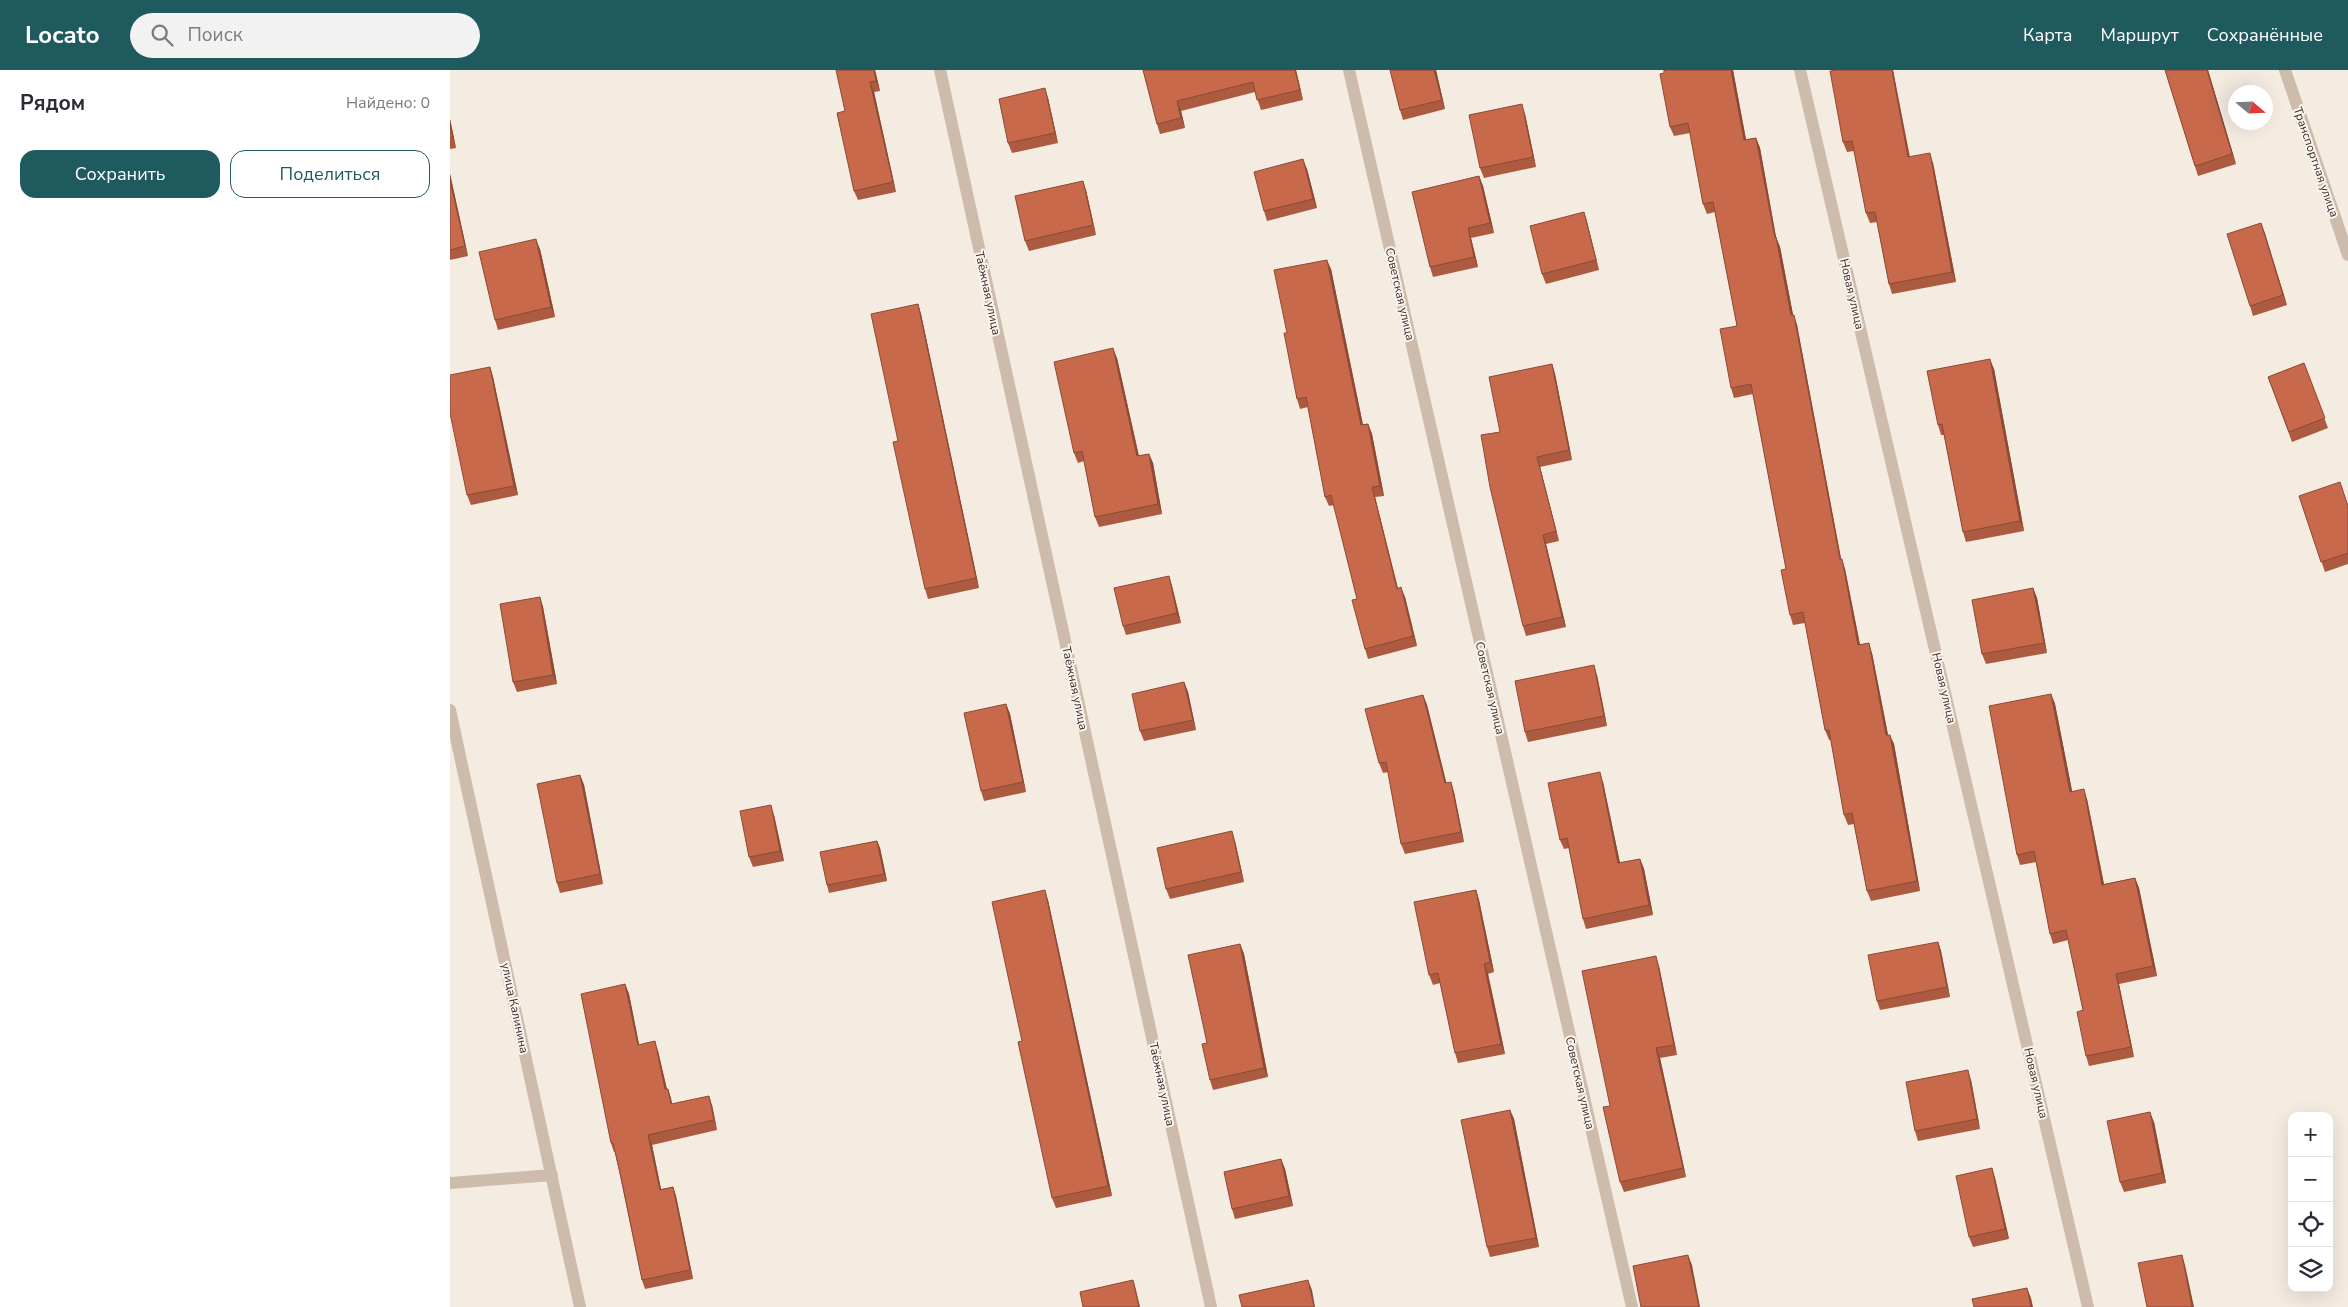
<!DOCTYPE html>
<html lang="ru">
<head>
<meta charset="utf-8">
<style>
	:root { --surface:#fff; --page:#f2f2f3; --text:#2b2b33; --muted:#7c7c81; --line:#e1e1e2; --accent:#1f5a5e }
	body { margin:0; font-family:"Nunito Sans",sans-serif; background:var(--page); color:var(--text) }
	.controls { position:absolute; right:15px; bottom:15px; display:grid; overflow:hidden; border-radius:10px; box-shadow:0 5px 20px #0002 }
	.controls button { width:45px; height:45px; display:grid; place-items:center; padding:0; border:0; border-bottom:1px solid var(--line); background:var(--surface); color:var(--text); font:25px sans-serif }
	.compass { position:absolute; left:1778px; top:15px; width:45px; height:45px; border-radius:50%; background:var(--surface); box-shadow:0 5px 20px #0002; rotate:109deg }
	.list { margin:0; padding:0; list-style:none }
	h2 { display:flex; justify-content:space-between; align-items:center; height:65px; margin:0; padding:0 20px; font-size:21px }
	h2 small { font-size:16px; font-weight:400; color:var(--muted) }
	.actions { display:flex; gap:10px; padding:15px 20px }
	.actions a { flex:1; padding:11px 0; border:1px solid var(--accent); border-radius:15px; text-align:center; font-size:18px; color:var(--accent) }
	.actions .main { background:var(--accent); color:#fff }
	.icon { flex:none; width:28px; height:28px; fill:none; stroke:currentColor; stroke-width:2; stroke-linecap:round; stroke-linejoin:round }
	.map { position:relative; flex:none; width:1898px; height:1237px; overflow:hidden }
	header { display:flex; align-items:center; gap:30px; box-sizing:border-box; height:70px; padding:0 25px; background:var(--accent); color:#fff }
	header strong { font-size:24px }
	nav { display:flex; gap:28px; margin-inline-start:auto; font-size:18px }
	.search { width:350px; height:45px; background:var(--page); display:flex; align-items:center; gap:12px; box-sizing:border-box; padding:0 18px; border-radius:28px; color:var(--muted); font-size:19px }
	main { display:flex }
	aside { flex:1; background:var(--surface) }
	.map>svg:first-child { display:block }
</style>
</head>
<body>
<header>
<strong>Locato</strong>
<div class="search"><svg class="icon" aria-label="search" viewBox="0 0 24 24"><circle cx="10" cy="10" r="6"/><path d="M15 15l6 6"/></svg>Поиск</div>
<nav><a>Карта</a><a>Маршрут</a><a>Сохранённые</a></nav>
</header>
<main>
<aside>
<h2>Рядом<small>Найдено: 0</small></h2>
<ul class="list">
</ul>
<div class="actions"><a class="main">Сохранить</a><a>Поделиться</a></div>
</aside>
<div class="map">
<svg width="1898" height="1237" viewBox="0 0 1898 1237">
	<rect width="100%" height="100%" fill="#f4ebe1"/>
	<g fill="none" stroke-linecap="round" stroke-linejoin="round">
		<g stroke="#cdbbac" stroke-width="12">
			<polyline points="490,0 761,1237"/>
			<polyline points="899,0 1182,1237"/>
			<polyline points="1350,0 1638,1237"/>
			<polyline points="1835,0 1898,185"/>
			<polyline points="0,640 130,1237"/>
			<polyline points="0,1113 102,1105"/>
		</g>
	</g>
	<g fill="#ac5a40">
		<polygon points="425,0 430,21 424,22 446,122 408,130 404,121 395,41"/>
		<polygon points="693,0 846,0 853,30 811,40 805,22 731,41 735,58 710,64 707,54"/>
		<polygon points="940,0 986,0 995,39 953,50 950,40"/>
		<polygon points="1214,0 1283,0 1296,70 1306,68 1310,78 1326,167 1330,177 1343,245 1347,255 1391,489 1395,499 1410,575 1422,583 1438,665 1444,674 1470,821 1421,831 1417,821 1404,754 1398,755 1394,745 1381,670 1379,670 1375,660 1355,553 1343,555 1340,545 1336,499 1303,324 1284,328 1281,318 1287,256 1265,142 1257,144 1253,134 1240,63 1224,66 1220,57"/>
		<polygon points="1387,0 1443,0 1460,87 1483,93 1506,212 1442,224 1439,214 1427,152 1420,153 1416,143 1404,81 1397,82 1393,72"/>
		<polygon points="1715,0 1758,0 1786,94 1748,106"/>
		<polygon points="598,28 608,73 562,83 558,73"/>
		<polygon points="1075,44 1086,97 1034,108 1030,98"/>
		<polygon points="0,49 6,78 0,79"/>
		<polygon points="857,99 867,138 817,151 814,141"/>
		<polygon points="0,104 18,186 0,190"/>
		<polygon points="1029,106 1033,116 1044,163 1021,168 1028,197 983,207 980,197"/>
		<polygon points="636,120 646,165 579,181 575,171"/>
		<polygon points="1134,142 1137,152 1149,200 1096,214 1092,204"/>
		<polygon points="1811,153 1837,235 1803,246 1800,236"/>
		<polygon points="90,179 105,247 48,260 45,250"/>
		<polygon points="881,199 913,355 918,354 922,364 934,426 925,427 948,518 955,527 967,576 918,589 915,579 907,529 884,435 879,436 875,427 858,337 850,339 847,329 837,263"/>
		<polygon points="468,234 471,244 529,518 478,529 475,519 448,371"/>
		<polygon points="667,288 689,386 699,384 703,393 712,444 649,457 645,447 634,391 628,393 624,383"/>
		<polygon points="1854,293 1878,358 1842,372 1818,307"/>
		<polygon points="1102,294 1105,304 1122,390 1090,397 1109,471 1096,474 1116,557 1076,566 1073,556 1050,362"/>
		<polygon points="40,297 43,307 68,425 21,435 17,425"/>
		<polygon points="1544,299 1574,461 1516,472 1513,462 1494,365 1491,365 1488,355"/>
		<polygon points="1849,426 1898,435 1898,494 1875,502"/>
		<polygon points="719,506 722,516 731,553 676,565 673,556"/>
		<polygon points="1583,518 1587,528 1597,583 1536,594 1532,584"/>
		<polygon points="90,527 93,537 107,614 67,622 63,612"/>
		<polygon points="1147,605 1157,656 1078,672 1075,662"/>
		<polygon points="734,612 738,622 746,660 694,671 690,661"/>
		<polygon points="1601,624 1605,634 1622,721 1637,729 1654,814 1685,808 1689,818 1707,906 1669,914 1684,987 1639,996 1636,986 1633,940 1618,870 1603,874 1600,864 1586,792 1570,795 1567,785"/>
		<polygon points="973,625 977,635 996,713 1004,722 1014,772 955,784 951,774 938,702 933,703 929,693"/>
		<polygon points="556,634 560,644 576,722 534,731 531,721"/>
		<polygon points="130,705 134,715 153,814 110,823 107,813"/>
		<polygon points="1153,712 1170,793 1190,789 1194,799 1203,845 1136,859 1133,849 1119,778 1114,779 1110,770"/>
		<polygon points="324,745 334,791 303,797 299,787"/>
		<polygon points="427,771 430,778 437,811 379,823 377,815"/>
		<polygon points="785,771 794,812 720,829 716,819"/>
		<polygon points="1026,820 1029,830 1044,902 1038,904 1055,984 1008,993 1005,983 990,913 983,915 979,905"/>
		<polygon points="598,830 662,1126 606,1138 602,1128 572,971"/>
		<polygon points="1488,872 1491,881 1500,927 1430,940 1427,931"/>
		<polygon points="790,874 794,884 818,1007 763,1020 760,1010 757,973"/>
		<polygon points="1209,896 1227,985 1210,988 1236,1107 1174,1122 1170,1112 1160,1036"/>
		<polygon points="175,914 179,924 189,975 208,981 217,1019 218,1019 222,1034 262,1035 267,1060 202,1075 211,1119 223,1117 226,1126 243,1209 195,1219 192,1210 165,1082 164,1082 161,1073"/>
		<polygon points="1521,1010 1530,1059 1468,1071 1465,1061"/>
		<polygon points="1060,1040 1064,1049 1089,1177 1040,1187 1037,1177"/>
		<polygon points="1704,1052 1716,1113 1674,1122 1670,1112"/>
		<polygon points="831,1089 835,1099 843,1136 785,1149 782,1139"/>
		<polygon points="1542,1098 1545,1108 1559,1169 1523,1177 1519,1167"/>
	</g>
	<g fill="#8c4a34">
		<polygon points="424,0 425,0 430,21 426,11"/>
		<polygon points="845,0 846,0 853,30 850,20"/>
		<polygon points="984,0 986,0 995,39 992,30"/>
		<polygon points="1281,0 1283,0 1298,80 1294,70"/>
		<polygon points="1442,0 1443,0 1461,97 1458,87"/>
		<polygon points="1757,0 1758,0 1786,94 1782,84"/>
		<polygon points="420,12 424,22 446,122 443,112"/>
		<polygon points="595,18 598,28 608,73 605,63"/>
		<polygon points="727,31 731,41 735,58 731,48"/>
		<polygon points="1072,34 1075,44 1086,97 1083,87"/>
		<polygon points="0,49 6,78 3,68 0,56"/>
		<polygon points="1306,68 1310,78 1326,167 1330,177 1345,255 1341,245 1325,168"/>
		<polygon points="1480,83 1483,93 1506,212 1502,202"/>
		<polygon points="853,89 857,99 867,138 863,129"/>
		<polygon points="0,104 18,186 15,176 0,110"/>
		<polygon points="1029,106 1033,116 1044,163 1040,153"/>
		<polygon points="633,111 636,120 646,165 643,155"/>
		<polygon points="1134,142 1137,152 1149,200 1146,190"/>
		<polygon points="1811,153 1815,163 1837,235 1833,225"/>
		<polygon points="1018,158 1021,168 1028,197 1024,187"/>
		<polygon points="86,169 90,179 105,247 101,237"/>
		<polygon points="877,190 881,199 915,365 911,355"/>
		<polygon points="468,234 471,244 529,518 526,508"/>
		<polygon points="1344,245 1347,255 1393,499 1390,489"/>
		<polygon points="663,278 667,288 691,396 687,386"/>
		<polygon points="1540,289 1544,299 1574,461 1570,451"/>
		<polygon points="1102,294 1105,304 1122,390 1119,380"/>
		<polygon points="40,297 43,307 68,425 64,416"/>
		<polygon points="918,354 922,364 934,426 930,416"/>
		<polygon points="699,384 703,393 712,444 708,434"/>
		<polygon points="1087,387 1090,397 1109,471 1106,461"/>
		<polygon points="922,417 925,427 950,528 947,519"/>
		<polygon points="1093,465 1096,474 1116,557 1112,547"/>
		<polygon points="1392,489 1395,499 1412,585 1408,575"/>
		<polygon points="719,506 722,516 731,553 727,543"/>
		<polygon points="951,517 955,527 967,576 963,566"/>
		<polygon points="1583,518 1587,528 1597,583 1594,573"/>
		<polygon points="90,527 93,537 107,614 103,605"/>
		<polygon points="1419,573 1422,583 1440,675 1436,665"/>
		<polygon points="1144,595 1147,605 1157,656 1154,646"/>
		<polygon points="734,612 738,622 746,660 743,650"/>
		<polygon points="1601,624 1605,634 1624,731 1620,722"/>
		<polygon points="973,625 977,635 999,723 995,713"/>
		<polygon points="556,634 560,644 576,722 573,712"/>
		<polygon points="1440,665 1444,674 1470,821 1467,811"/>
		<polygon points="1150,702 1153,712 1172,803 1168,793"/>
		<polygon points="130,705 134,715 153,814 150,804"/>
		<polygon points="1001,712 1004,722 1014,772 1011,762"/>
		<polygon points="1634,719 1637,729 1656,825 1652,815"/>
		<polygon points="321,735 324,745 334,791 330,781"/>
		<polygon points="782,761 785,771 794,812 791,802"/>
		<polygon points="427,771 430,778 437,811 434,804"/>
		<polygon points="1190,789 1194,799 1203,845 1199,835"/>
		<polygon points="1685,808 1689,818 1707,906 1703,896"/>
		<polygon points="595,820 598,830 662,1126 658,1116"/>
		<polygon points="1026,820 1029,830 1044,902 1040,892"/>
		<polygon points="1488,872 1491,881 1500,927 1497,917"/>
		<polygon points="790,874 794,884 818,1007 814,998"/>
		<polygon points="1206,886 1209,896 1227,985 1224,975"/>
		<polygon points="1034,894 1038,904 1055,984 1051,974"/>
		<polygon points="1666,904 1669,914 1684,987 1681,977"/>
		<polygon points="175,914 179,924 191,984 188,975"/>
		<polygon points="205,971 208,981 219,1029 215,1019"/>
		<polygon points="1206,978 1210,988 1236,1107 1233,1098"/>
		<polygon points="1518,1000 1521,1010 1530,1059 1527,1049"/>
		<polygon points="218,1019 221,1028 224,1044 221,1034"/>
		<polygon points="259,1026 262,1035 267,1060 264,1050"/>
		<polygon points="1060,1040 1064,1049 1089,1177 1086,1168"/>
		<polygon points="1700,1042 1704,1052 1716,1113 1712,1103"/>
		<polygon points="198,1065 202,1075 213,1129 210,1120"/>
		<polygon points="831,1089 835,1099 843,1136 839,1126"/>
		<polygon points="1542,1098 1545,1108 1559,1169 1555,1159"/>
		<polygon points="223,1117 226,1126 243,1209 240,1200"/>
		<polygon points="1238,1185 1242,1195 1250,1237 1249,1237"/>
		<polygon points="1732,1185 1735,1195 1744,1237 1742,1237"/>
		<polygon points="683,1210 686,1220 690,1237 689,1237"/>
		<polygon points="858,1210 862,1220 865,1237 864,1237"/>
		<polygon points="1577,1218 1581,1228 1583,1237 1581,1237"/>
	</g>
	<g fill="#c8694b" stroke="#8c4a34">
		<polygon points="386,0 424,0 426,11 420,12 443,112 404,121 387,43 395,41"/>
		<polygon points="693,0 845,0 850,20 807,30 803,12 727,31 731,48 707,54"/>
		<polygon points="940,0 984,0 992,30 950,40"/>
		<polygon points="1214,0 1281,0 1294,70 1306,68 1325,168 1326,167 1341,245 1344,245 1390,489 1392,489 1408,575 1419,573 1436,665 1440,665 1467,811 1417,821 1402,743 1394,745 1379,660 1375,660 1353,542 1340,545 1331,500 1336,499 1301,314 1281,318 1270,259 1287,256 1263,132 1253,134 1238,53 1220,57 1210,4 1214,3"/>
		<polygon points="1387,0 1442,0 1458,87 1480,83 1502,202 1439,214 1425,142 1416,143 1402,71 1393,72 1380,1"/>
		<polygon points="1715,0 1757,0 1782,84 1745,96"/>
		<polygon points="595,18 605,63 558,73 549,29"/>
		<polygon points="1072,34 1083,87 1030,98 1019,45"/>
		<polygon points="0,56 3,68 0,68"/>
		<polygon points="853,89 863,129 814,141 804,102"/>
		<polygon points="1029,106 1040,153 1018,158 1024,187 980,197 962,122"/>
		<polygon points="0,110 15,176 0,180"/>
		<polygon points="633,111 643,155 575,171 565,126"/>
		<polygon points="1134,142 1146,190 1092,204 1080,156"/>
		<polygon points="1811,153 1833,225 1800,236 1777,164"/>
		<polygon points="86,169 101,237 45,250 29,182"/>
		<polygon points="877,190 911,355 918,354 930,416 922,417 947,519 951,517 963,566 915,579 902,530 907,529 881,425 875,427 856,327 847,329 834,263 837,263 824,200"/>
		<polygon points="468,234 526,508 475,519 443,372 448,371 421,244"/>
		<polygon points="663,278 687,386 699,384 708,434 645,447 632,381 624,383 604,292"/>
		<polygon points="1540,289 1570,451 1513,462 1492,354 1488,355 1477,301"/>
		<polygon points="1854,293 1875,348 1839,362 1818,307"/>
		<polygon points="1102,294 1119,380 1087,387 1106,461 1093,465 1112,547 1073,556 1040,417 1031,365 1050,362 1039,307"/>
		<polygon points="40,297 64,416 17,425 0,343 0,305"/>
		<polygon points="1890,412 1898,436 1898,483 1871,492 1849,426"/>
		<polygon points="719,506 727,543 673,556 664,518"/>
		<polygon points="1583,518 1594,573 1532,584 1522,530"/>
		<polygon points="90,527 103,605 63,612 50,534"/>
		<polygon points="1144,595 1154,646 1075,662 1065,611"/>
		<polygon points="734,612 743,650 690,661 682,624"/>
		<polygon points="1601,624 1620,722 1634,719 1652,815 1685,808 1703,896 1666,904 1681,977 1636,986 1627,942 1633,940 1616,860 1600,864 1584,781 1567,785 1539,636"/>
		<polygon points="973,625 995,713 1001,712 1011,762 951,774 936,692 929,693 915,639"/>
		<polygon points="556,634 573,712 531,721 514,643"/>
		<polygon points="1150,702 1168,793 1190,789 1199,835 1133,849 1117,768 1110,770 1098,713"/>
		<polygon points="130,705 150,804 107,813 87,714"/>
		<polygon points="321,735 330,781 299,787 290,741"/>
		<polygon points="782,761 791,802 716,819 707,778"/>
		<polygon points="427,771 434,804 377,815 370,782"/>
		<polygon points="595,820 658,1116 602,1128 568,972 572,971 542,832"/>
		<polygon points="1026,820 1040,892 1034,894 1051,974 1005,983 988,903 979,905 964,832"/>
		<polygon points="1488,872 1497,917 1427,931 1418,885"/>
		<polygon points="790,874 814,998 760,1010 752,974 757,973 738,885"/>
		<polygon points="1206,886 1224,975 1206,978 1233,1098 1170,1112 1153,1037 1160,1036 1132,901"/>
		<polygon points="175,914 188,975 205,971 215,1019 218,1019 221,1034 259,1026 264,1050 198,1065 210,1120 223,1117 240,1200 192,1210 171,1107 163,1073 161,1073 131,924"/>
		<polygon points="1518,1000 1527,1049 1465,1061 1456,1012"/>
		<polygon points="1060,1040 1086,1168 1037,1177 1011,1050"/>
		<polygon points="1700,1042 1712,1103 1670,1112 1657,1051"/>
		<polygon points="831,1089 839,1126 782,1139 774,1102"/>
		<polygon points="1542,1098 1555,1159 1519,1167 1506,1106"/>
		<polygon points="1238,1185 1249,1237 1191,1237 1183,1196"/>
		<polygon points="1732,1185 1742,1237 1697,1237 1688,1193"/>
		<polygon points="683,1210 689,1237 633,1237 630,1222"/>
		<polygon points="858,1210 864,1237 792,1237 789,1225"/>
		<polygon points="1577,1218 1581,1237 1524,1237 1522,1229"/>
	</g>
	<g text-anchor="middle" stroke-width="4" stroke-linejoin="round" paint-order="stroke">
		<g font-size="12" fill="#3b302b" stroke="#fbf5ee">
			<text transform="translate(1866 92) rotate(71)" y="4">Транспортная улица</text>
			<text transform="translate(538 223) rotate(78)" y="4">Таёжная улица</text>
			<text transform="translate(950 224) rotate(77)" y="4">Советская улица</text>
			<text transform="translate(1402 224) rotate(77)" y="4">Новая улица</text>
			<text transform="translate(625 618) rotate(78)" y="4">Таёжная улица</text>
			<text transform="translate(1040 618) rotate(77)" y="4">Советская улица</text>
			<text transform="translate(1494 618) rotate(77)" y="4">Новая улица</text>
			<text transform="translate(65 938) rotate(78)" y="4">улица Калинина</text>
			<text transform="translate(1130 1013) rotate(77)" y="4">Советская улица</text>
			<text transform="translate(1586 1013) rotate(77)" y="4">Новая улица</text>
			<text transform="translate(712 1014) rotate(78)" y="4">Таёжная улица</text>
		</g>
	</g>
</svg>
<div class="controls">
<button>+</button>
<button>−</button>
<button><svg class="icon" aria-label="locate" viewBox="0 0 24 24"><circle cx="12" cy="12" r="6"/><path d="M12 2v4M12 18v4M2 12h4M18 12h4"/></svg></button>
<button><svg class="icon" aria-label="layers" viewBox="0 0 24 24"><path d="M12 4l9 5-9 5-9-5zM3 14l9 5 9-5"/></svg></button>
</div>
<svg class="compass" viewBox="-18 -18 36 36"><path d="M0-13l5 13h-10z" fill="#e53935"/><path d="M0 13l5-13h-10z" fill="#7c7c81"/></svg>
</div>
</main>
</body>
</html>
